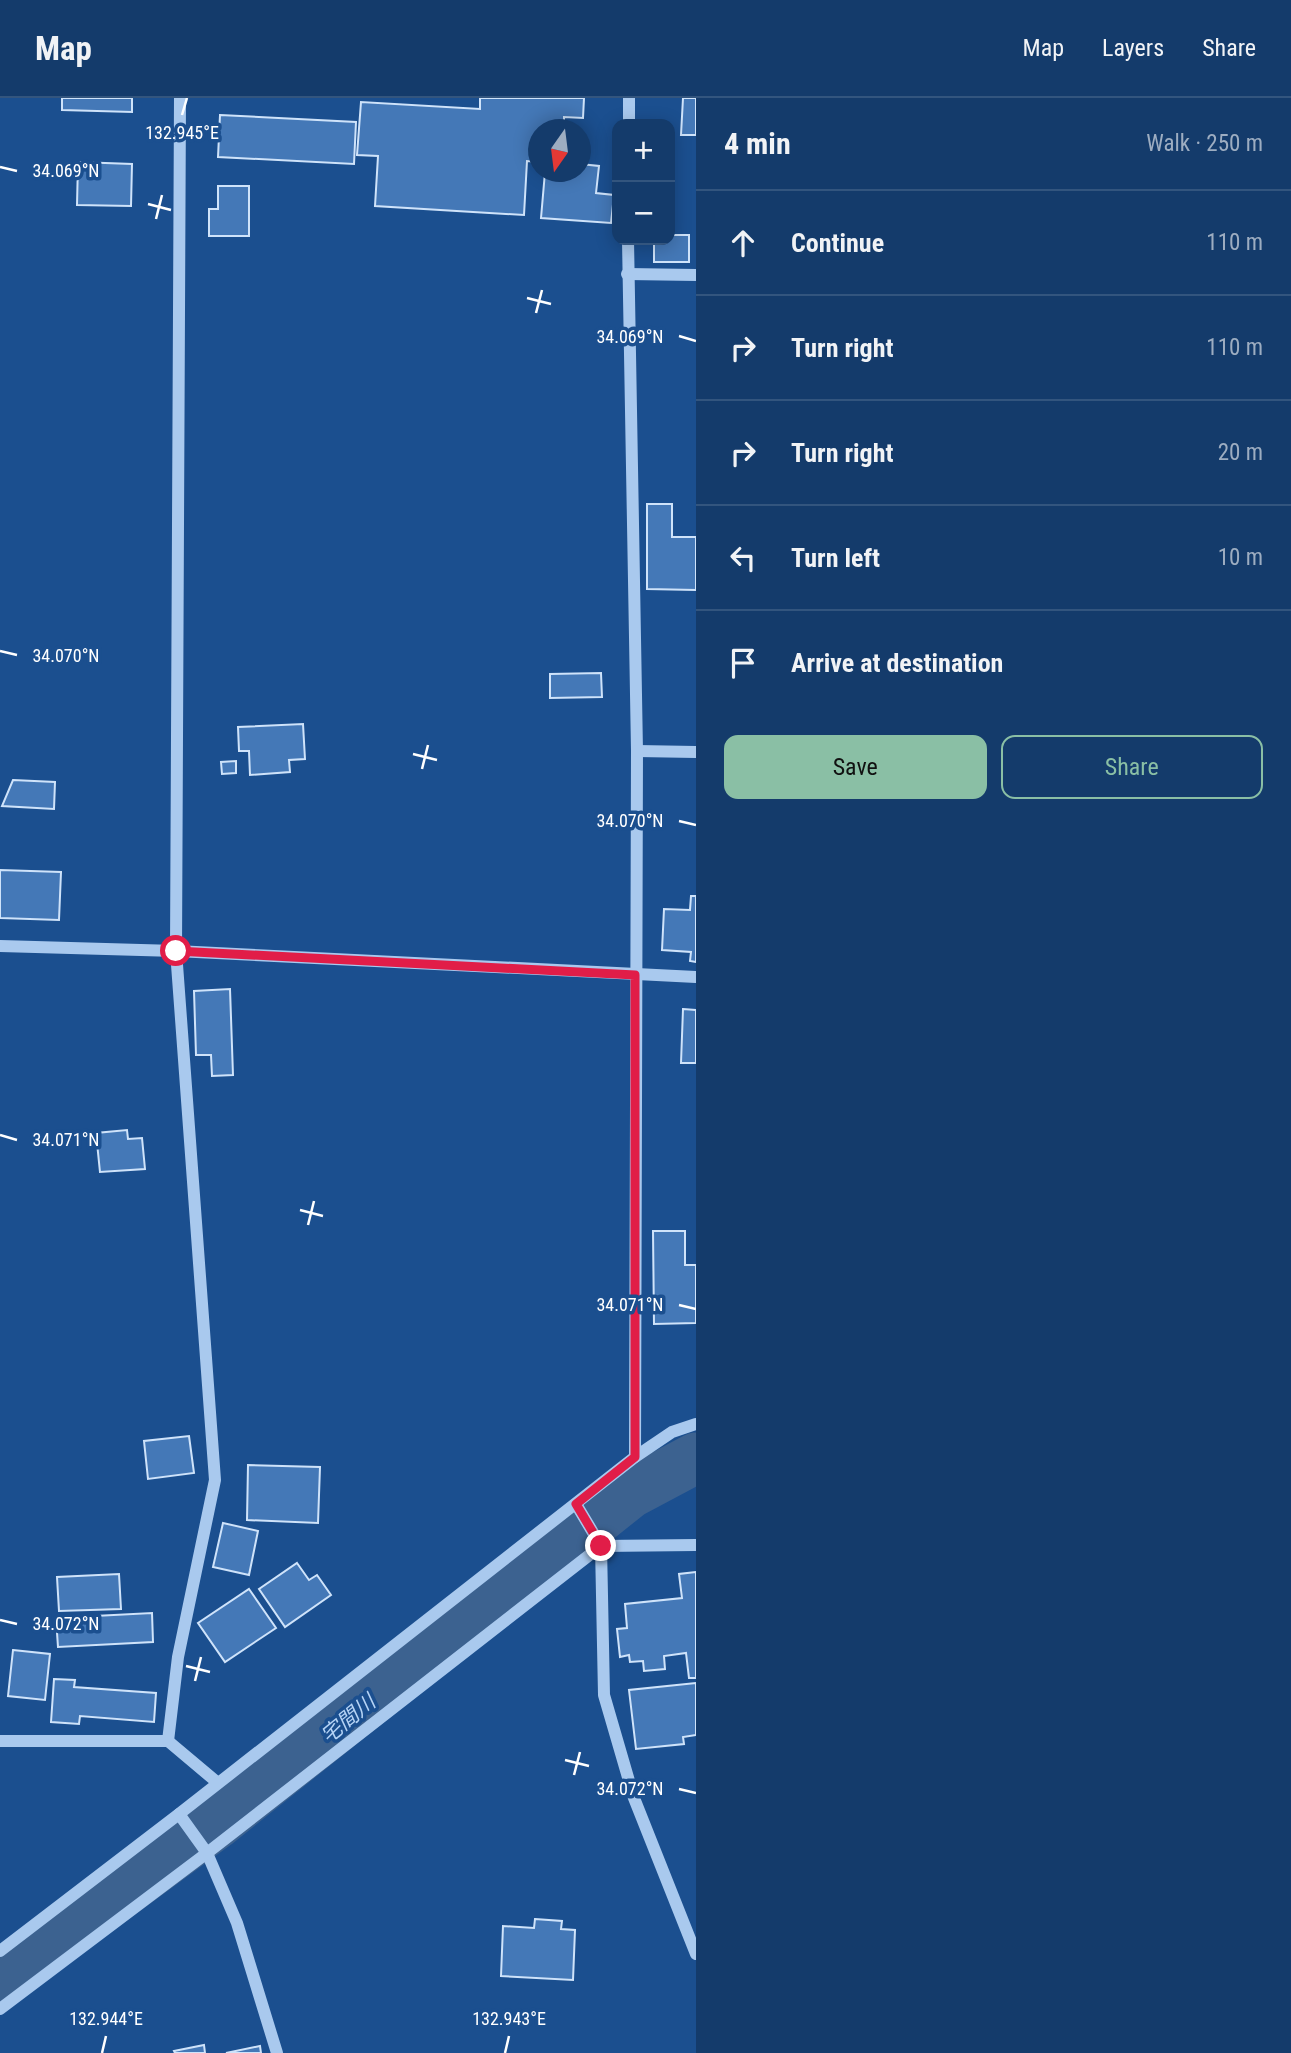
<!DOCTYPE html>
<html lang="en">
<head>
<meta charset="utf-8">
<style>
	:root { --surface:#143b6b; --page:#214673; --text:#f1f3f6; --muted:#9dadc1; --line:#33557e; --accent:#8abfa5 }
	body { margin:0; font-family:"Roboto Condensed","Noto Sans JP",sans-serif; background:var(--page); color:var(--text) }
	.controls { position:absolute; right:21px; top:21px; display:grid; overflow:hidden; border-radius:14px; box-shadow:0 4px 18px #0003 }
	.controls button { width:63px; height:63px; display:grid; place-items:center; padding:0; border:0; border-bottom:2px solid var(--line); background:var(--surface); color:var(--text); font:35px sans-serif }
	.compass { position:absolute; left:528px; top:21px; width:63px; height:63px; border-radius:50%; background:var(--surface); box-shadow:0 4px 18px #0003; rotate:194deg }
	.stop { position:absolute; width:21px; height:21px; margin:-16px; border:5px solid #e11d48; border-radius:50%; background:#fff }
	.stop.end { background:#e11d48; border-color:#fff; box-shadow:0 2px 7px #0008 }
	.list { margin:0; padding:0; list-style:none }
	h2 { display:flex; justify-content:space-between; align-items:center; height:91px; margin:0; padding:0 28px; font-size:30px }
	h2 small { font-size:23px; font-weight:400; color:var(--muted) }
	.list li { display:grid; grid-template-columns:46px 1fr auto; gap:21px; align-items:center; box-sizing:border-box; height:105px; padding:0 28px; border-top:2px solid var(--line) }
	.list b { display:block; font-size:26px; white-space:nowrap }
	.list em { font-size:23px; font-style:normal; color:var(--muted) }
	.actions { display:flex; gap:14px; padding:21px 28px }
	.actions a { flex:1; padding:16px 0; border:2px solid var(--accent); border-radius:14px; text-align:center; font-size:24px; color:var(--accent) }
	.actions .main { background:var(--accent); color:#111 }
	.icon { flex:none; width:38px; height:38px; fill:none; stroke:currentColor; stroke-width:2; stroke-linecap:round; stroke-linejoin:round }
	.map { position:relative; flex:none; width:696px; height:1955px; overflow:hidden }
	header { display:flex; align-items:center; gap:42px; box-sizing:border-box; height:98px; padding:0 35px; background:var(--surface); border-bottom:2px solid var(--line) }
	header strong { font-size:33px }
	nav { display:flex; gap:38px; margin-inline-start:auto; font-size:24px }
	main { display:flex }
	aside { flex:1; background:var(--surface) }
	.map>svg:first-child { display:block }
</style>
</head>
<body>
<header>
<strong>Map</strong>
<nav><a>Map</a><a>Layers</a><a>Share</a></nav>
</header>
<main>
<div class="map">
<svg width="696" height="1955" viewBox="0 0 696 1955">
	<rect width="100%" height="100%" fill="#1b4f8f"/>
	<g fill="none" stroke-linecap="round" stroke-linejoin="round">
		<polyline stroke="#3c6290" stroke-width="51" points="0,1884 216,1726 630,1395 696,1360"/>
	</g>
	<g fill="#4478b7" stroke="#cfe3fa" stroke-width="2">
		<polygon points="62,0 132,0 132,14 62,12"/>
		<polygon points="480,0 584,0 583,20 564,19 564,32 538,32 538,64 527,63 524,117 375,108 378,58 357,57 361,4 480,11"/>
		<polygon points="683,0 696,0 696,37 681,37"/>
		<polygon points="220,17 356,24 354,66 218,59"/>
		<polygon points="78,64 132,66 131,108 77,107"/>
		<polygon points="580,66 599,68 596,95 614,97 611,125 541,120 545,74 580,74"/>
		<polygon points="218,88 249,88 249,138 209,138 209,111 218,111"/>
		<polygon points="670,137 689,137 689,164 654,164 654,142 670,142"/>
		<polygon points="647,406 672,406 672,439 696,439 696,492 647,491"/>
		<polygon points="601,575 602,599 550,600 550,576"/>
		<polygon points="303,626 305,661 289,662 290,674 250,677 249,653 239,653 238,629"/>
		<polygon points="236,663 236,675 222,676 221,664"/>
		<polygon points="13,682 55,684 54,711 2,708"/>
		<polygon points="0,772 61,774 59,822 0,820"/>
		<polygon points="691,798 696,798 696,864 690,863 691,854 662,852 664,811 690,812"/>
		<polygon points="230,891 233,977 212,978 211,957 196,957 194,893"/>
		<polygon points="683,911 696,912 696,965 681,965"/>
		<polygon points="127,1032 128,1041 142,1040 145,1071 100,1074 96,1035"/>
		<polygon points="653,1133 685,1133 685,1167 696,1167 696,1225 654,1226"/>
		<polygon points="189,1338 194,1375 148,1381 144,1343"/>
		<polygon points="248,1367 320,1369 318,1425 247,1422"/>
		<polygon points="223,1425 258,1433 249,1477 213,1469"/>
		<polygon points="297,1465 309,1482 317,1477 331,1497 285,1529 259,1491"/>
		<polygon points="696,1474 696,1580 689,1580 686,1555 664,1558 665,1571 644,1573 643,1563 630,1564 629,1557 620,1559 617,1531 627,1530 625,1506 682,1500 679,1476"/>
		<polygon points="119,1476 121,1511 59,1513 57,1479"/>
		<polygon points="249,1491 276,1530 225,1564 198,1525"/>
		<polygon points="152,1515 153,1544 58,1549 56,1520"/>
		<polygon points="13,1552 50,1556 45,1602 8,1598"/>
		<polygon points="54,1581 75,1582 74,1589 156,1595 154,1624 80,1618 79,1626 51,1624"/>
		<polygon points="696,1585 696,1637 683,1639 684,1646 636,1651 629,1592"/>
		<polygon points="535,1821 562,1823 561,1831 575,1832 573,1882 501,1878 503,1828 534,1830"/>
		<polygon points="204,1947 205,1955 175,1955 174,1953"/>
		<polygon points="260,1948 261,1955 226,1955"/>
	</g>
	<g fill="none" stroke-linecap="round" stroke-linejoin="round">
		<g stroke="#a9c9ee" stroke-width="12">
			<polyline points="629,26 629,0"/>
			<polyline points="628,142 637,653 635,1359"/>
			<polyline points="627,176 696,177"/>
			<polyline points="637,653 696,654"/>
			<polyline points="0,848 176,853 696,879"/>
			<polyline points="576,1406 601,1448 604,1597 634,1700 696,1856"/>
			<polyline points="0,1643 168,1643 218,1685"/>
			<polyline points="168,1643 178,1559 215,1382 176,853 180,0"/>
			<polyline points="179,1716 207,1755 237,1825 277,1955"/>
			<polyline points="0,1853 179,1716 635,1359 672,1334 696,1326"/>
			<polyline points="0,1911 207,1755 601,1448 696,1447"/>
		</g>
	</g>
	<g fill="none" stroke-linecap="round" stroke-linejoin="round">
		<polyline stroke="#e11d48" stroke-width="9" points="176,853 635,877 635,1359 576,1406 601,1448"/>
	</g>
	<path fill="none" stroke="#fff" stroke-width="2.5" d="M182 17 187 0M0 69 17 73M148 106 171 112M156 121 162 97M527 200 551 206M536 215 542 192M679 238 696 243M0 553 17 557M413 656 437 662M422 671 428 647M679 723 696 727M0 1037 17 1042M300 1112 323 1118M308 1127 314 1103M679 1207 696 1211M0 1522 17 1526M186 1568 210 1574M195 1583 201 1559M565 1662 589 1668M574 1677 580 1654M679 1691 696 1695M102 1955 106 1938M505 1955 509 1938"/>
	<g text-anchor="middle" stroke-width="7" stroke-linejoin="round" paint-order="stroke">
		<g font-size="21" font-style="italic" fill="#b5d3f5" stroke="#1b4f8f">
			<text transform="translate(348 1621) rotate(-39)" y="7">宅間川</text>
		</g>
	</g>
	<g font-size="18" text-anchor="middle" fill="#fff" stroke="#1b4f8f" stroke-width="7" stroke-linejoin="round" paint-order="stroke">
		<text x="182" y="41">132.945°E</text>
		<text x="66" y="79">34.069°N</text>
		<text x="630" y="245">34.069°N</text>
		<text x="66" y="564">34.070°N</text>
		<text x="630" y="729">34.070°N</text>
		<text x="66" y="1048">34.071°N</text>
		<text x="630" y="1213">34.071°N</text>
		<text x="66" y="1532">34.072°N</text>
		<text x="630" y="1697">34.072°N</text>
		<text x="106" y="1927">132.944°E</text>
		<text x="509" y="1927">132.943°E</text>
	</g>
</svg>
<div class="controls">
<button>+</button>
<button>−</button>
</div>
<svg class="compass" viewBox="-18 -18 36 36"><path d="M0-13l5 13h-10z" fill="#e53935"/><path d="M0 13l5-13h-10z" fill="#9dadc1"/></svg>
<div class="stop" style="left:176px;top:853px"></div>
<div class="stop end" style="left:601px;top:1448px"></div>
</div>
<aside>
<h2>4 min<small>Walk · 250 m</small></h2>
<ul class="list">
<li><svg class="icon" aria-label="ahead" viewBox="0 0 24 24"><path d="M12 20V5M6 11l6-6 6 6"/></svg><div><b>Continue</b></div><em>110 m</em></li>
<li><svg class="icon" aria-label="right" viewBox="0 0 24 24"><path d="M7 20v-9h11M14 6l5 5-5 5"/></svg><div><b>Turn right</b></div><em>110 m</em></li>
<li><svg class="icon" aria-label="right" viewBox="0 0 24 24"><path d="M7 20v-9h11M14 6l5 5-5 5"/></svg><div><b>Turn right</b></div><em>20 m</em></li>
<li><svg class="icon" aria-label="left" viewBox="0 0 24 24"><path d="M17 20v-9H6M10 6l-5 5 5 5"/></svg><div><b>Turn left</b></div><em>10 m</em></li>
<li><svg class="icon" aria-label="arrive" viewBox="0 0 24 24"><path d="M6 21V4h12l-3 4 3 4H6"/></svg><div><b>Arrive at destination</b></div></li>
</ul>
<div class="actions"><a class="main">Save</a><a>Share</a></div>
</aside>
</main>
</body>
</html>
